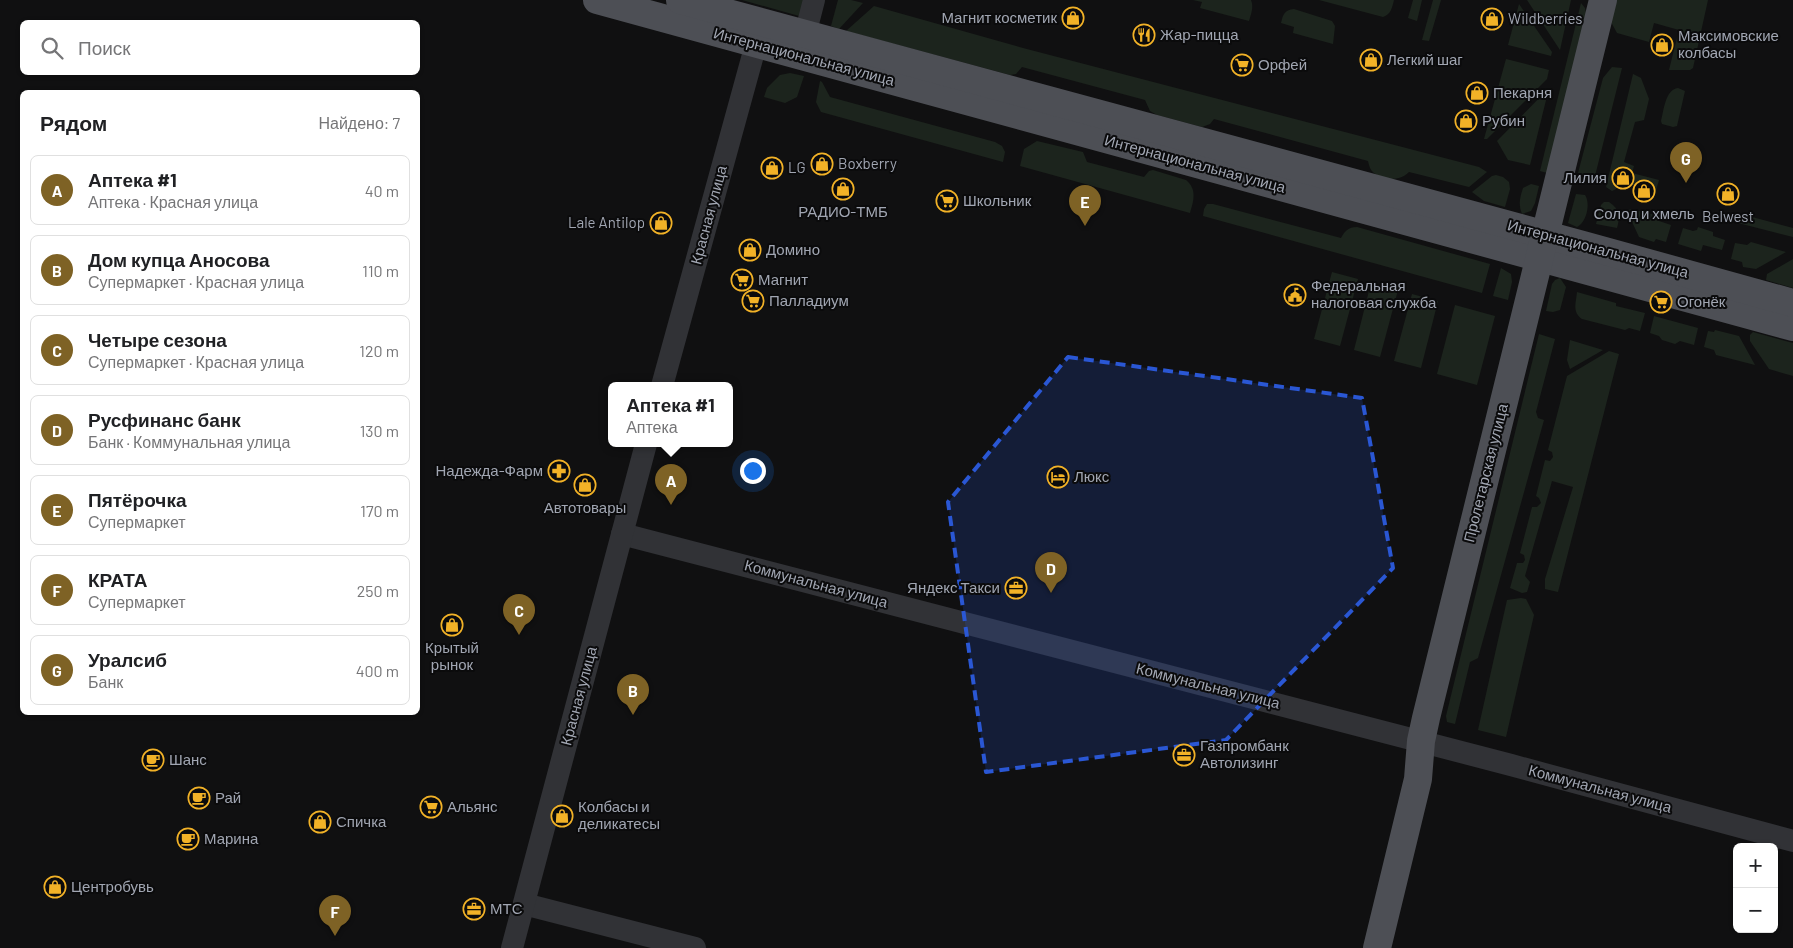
<!DOCTYPE html>
<html lang="ru">
<head>
<meta charset="utf-8">
<style>
	:root { --surface:#fff; --page:#f2f2f2; --text:#202124; --muted:#757577; --line:#e0e0e0; --accent:#7e6225 }
	body { margin:0; font-family:Barlow,sans-serif; background:var(--page); color:var(--text) }
	.controls { position:absolute; right:15px; bottom:15px; display:grid; overflow:hidden; border-radius:8px; box-shadow:0 1px 4px #0004 }
	.controls button { width:45px; height:45px; display:grid; place-items:center; padding:0; border:0; border-bottom:1px solid var(--line); background:var(--surface); color:var(--text); font:25px sans-serif }
	.you { position:absolute; left:752px; top:470px; width:18px; height:18px; margin:-12px; border:4px solid #fff; border-radius:50%; background:#1a73e8; box-shadow:0 0 0 8px #1a73e833 }
	.badge { display:grid; place-items:center; width:32px; height:32px; border-radius:50%; background:var(--accent); color:#fff; font-size:16px; font-weight:700 }
	.pin { position:absolute; translate:-50% -41px; filter:drop-shadow(0 1px 2px #0008) }
	.pin::after { content:''; position:absolute; top:26px; width:18px; height:15px; background:inherit; clip-path:polygon(0 0,100% 0,50% 100%) }
	.popup { position:absolute; left:608px; top:382px; width:125px; height:65px; box-sizing:border-box; display:grid; place-content:center; border-radius:8px; background:var(--surface); filter:drop-shadow(0 1px 4px #0005); font-size:16px; white-space:nowrap; color:var(--muted) }
	.popup b { font-size:19px; color:var(--text) }
	.popup::after { content:''; position:absolute; left:50%; top:100%; margin-left:-10px; border:10px solid transparent; border-top-color:var(--surface) }
	.list { margin:0; padding:0; list-style:none }
	h2 { display:flex; justify-content:space-between; align-items:center; height:65px; margin:0; padding:0 20px; font-size:21px }
	h2 small { font-size:16px; font-weight:400; color:var(--muted) }
	.list li { display:grid; grid-template-columns:32px 1fr auto; gap:15px; align-items:center; box-sizing:border-box; height:70px; margin:0 10px 10px; padding:0 10px; border:1px solid var(--line); border-radius:8px }
	.list b { display:block; font-size:19px; white-space:nowrap }
	.list p { margin:0; font-size:16px; white-space:nowrap; color:var(--muted) }
	.list em { font-size:16px; font-style:normal; color:var(--muted) }
	.icon { flex:none; width:28px; height:28px; fill:none; stroke:currentColor; stroke-width:2; stroke-linecap:round; stroke-linejoin:round }
	.map { position:relative; flex:none; width:1793px; height:948px; overflow:hidden }
	.search { position:absolute; background:var(--surface); box-shadow:0 1px 4px #0004; left:20px; top:20px; width:400px; height:55px; display:flex; align-items:center; gap:12px; box-sizing:border-box; padding:0 18px; border-radius:8px; color:var(--muted); font-size:19px }
	.panel { position:absolute; background:var(--surface); box-shadow:0 1px 4px #0004; left:20px; top:90px; width:400px; height:625px; border-radius:8px }
	.map>svg:first-child { display:block }
</style>
</head>
<body>
<div class="map">
<svg width="1793" height="948" viewBox="0 0 1793 948">
	<rect width="100%" height="100%" fill="#101011"/>
	<g fill="#1c241d">
		<polygon points="742,0 807,0 799,16"/>
		<polygon points="838,0 851,0 863,3 839,29 831,26"/>
		<path d="M1193 0H1251C1254 7 1251 14 1249 21L1200 8 1202 2Z"/>
		<path d="M1319 0H1394C1392 8 1391 14 1383 17Z"/>
		<polygon points="1413,0 1422,0 1417,21 1408,18"/>
		<polygon points="1433,0 1441,0 1429,41 1422,40"/>
		<polygon points="1527,0 1571,0 1560,50"/>
		<polygon points="1617,0 1708,0 1693,68 1690,70 1669,70 1679,30 1654,23 1649,42 1617,33 1611,22"/>
		<polygon points="1581,3 1585,8 1586,13 1547,173 1540,171"/>
		<polygon points="1519,4 1552,52 1551,56 1508,45"/>
		<path d="M874 6 1023 48 1479 167 1487 172 1469 187 1409 172C1401 181 1383 181 1374 173 1370 170 1369 165 1368 161L1214 119 1210 124 1202 127 1157 115 1150 111 1145 100 1022 67 1016 74 1010 75 846 31Z"/>
		<path d="M1294 9 1332 21 1335 26 1333 44 1293 33 1294 27 1281 23C1283 15 1284 10 1294 9Z"/>
		<polygon points="1506,59 1549,70 1547,79 1487,139 1484,139"/>
		<path d="M1612 67 1622 68 1594 180C1587 179 1581 179 1578 173L1603 78Z"/>
		<polygon points="790,73 804,76 797,97 785,103 764,97 767,88 780,75"/>
		<polygon points="1633,74 1641,78 1649,99 1644,120 1635,122 1624,162 1634,166 1632,173 1659,180 1655,194 1653,197 1645,196 1647,188 1618,182 1616,189 1612,191 1606,187"/>
		<polygon points="820,81 822,82 830,97 995,142 1002,146 1005,152 1003,162 821,112 816,102"/>
		<polygon points="1549,88 1530,165 1508,160 1497,141"/>
		<path d="M1678 88 1685 91 1677 126 1673 127 1662 124 1661 121C1664 110 1665 90 1678 88Z"/>
		<path d="M1037 141 1083 152 1087 162 1144 177 1149 171 1153 170 1186 180C1197 189 1194 200 1190 213L1020 166 1024 149Z"/>
		<polygon points="1496,175 1503,177 1509,182 1510,189 1505,207 1484,201 1472,192 1492,176"/>
		<path d="M1531 184 1539 186 1535 203 1531 211 1522 214C1518 204 1520 197 1523 188Z"/>
		<path d="M1576 194 1585 195C1591 204 1586 223 1577 227L1568 223Z"/>
		<path d="M1604 202H1609C1620 209 1620 217 1617 228L1596 224 1601 205Z"/>
		<path d="M1207 204H1213L1341 238C1345 231 1348 227 1357 227L1490 264 1482 293 1203 216 1204 209Z"/>
		<polygon points="1631,209 1659,216 1659,221 1671,225 1666,242 1656,239 1654,242 1639,237 1627,211"/>
		<polygon points="1741,214 1793,228 1793,237 1738,223"/>
		<polygon points="1698,227 1713,232 1713,236 1725,240 1722,250 1703,245 1701,251 1678,244 1683,228 1693,231 1697,230"/>
		<polygon points="1751,242 1786,252 1756,269 1743,267 1742,262 1731,259 1735,243 1747,245"/>
		<polygon points="1793,259 1793,288 1766,280 1767,274"/>
		<polygon points="1501,268 1511,274 1512,282 1508,300 1493,296"/>
		<polygon points="1332,272 1358,279 1340,346 1314,339"/>
		<polygon points="1560,278 1566,287 1560,310 1553,312 1546,311 1552,284 1555,280"/>
		<polygon points="1371,283 1398,290 1380,357 1354,350"/>
		<path d="M1577 292 1616 303V306L1645 313 1640 331 1629 328 1625 330 1582 319C1572 312 1576 303 1577 292Z"/>
		<polygon points="1412,294 1438,301 1421,368 1394,361"/>
		<polygon points="1455,305 1495,316 1477,385 1437,374"/>
		<polygon points="1654,316 1698,328 1694,345 1680,341 1675,344 1662,340 1659,336 1650,333"/>
		<polygon points="1715,330 1739,336 1755,365 1716,355 1714,350 1704,347 1708,331 1714,332"/>
		<polygon points="1753,332 1793,343 1793,376 1769,369 1750,341 1750,335"/>
		<polygon points="1539,334 1555,339 1536,412 1538,418 1544,420 1478,658 1470,662 1455,724 1447,722 1446,716"/>
		<polygon points="1570,340 1603,350 1570,369 1567,360"/>
		<polygon points="1609,351 1619,354 1558,592 1545,589 1545,579 1573,487 1552,481 1525,576 1530,582 1527,592 1522,593 1510,588 1517,563 1523,563 1525,560 1524,555 1520,553 1532,507 1537,507 1541,503 1539,498 1536,496 1545,460 1550,461 1553,457 1552,452 1548,450 1567,376"/>
		<polygon points="1521,598 1526,599 1534,615 1506,737 1478,730 1507,600"/>
	</g>
	<g fill="none" stroke-linecap="round" stroke-linejoin="round">
		<g stroke="#313236" stroke-width="22">
			<polyline points="805,35 814,0"/>
			<polyline points="662,386 756,44"/>
			<polyline points="622,534 1511,765 1793,841"/>
			<polyline points="524,904 695,948"/>
			<polyline points="512,948 646,444"/>
		</g>
		<g stroke="#4d4f55" stroke-width="28">
			<polyline points="597,0 1793,327"/>
			<polyline points="680,0 1583,245 1793,303"/>
			<path d="M1377 948 1418 779 1421 741 1426 718C1485 478 1544 239 1603 0"/>
		</g>
	</g>
	<path fill="#2a57d4" fill-opacity="0.2" stroke="#2a57d4" stroke-width="4" stroke-dasharray="10 6" stroke-linejoin="round" d="M1068 357 1362 398 1393 568 1226 740 986 772 948 502Z"/>
	<defs>
		<g id="shop-ring" transform="scale(1.125)"><circle r="9.5" fill="#0b0b0c" stroke="#f2b227" stroke-width="1.5"/><path d="M-5-2.5h2.3a2.7 3.5 0 0 1 5.4 0H5L5.5 6h-11ZM-1.5-2.5h3a1.5 2.3 0 0 0-3 0Z" fill="#f2b227"/></g>
		<g id="restaurant-ring" transform="scale(1.125)"><circle r="9.5" fill="#0b0b0c" stroke="#f2b227" stroke-width="1.5"/><path d="M-5-6h1v4h1v-4h1v4h1v-4h1v5L-1.5 .5V6h-2V.5L-5-1ZM5-6V6H3V1.5H1.5Q1.5-4 5-6Z" fill="#f2b227"/></g>
		<g id="supermarket-ring" transform="scale(1.125)"><circle r="9.5" fill="#0b0b0c" stroke="#f2b227" stroke-width="1.5"/><path d="M-6-5.5h2.5l.6 2H6L4.5 2H-2.5L-4.4-4H-6ZM-1.5 3.2a1.3 1.3 0 1 0 .1 0ZM3 3.2a1.3 1.3 0 1 0 .1 0Z" fill="#f2b227"/></g>
		<g id="civic-ring" transform="scale(1.125)"><circle r="9.5" fill="#0b0b0c" stroke="#f2b227" stroke-width="1.5"/><path d="M-.6-6.5H3V-4.5H.6V-3L4-1V1h2V6H-6V1h2V-1L-.6-3ZM-1.2 2.5V6h2.4V2.5Z" fill="#f2b227"/></g>
		<g id="pharmacy-ring" transform="scale(1.125)"><circle r="9.5" fill="#0b0b0c" stroke="#f2b227" stroke-width="1.5"/><path d="M-2-6h4v4h4v4h-4v4h-4v-4h-4v-4h4Z" fill="#f2b227"/></g>
		<g id="hotel-ring" transform="scale(1.125)"><circle r="9.5" fill="#0b0b0c" stroke="#f2b227" stroke-width="1.5"/><path d="M-6-4.5h1.5V1H6V5H4.5V3h-9V5H-6ZM-4 0a1.8 1.8 0 1 1 3.6 0ZM.5 0V-2.5h3Q6-2.5 6 0Z" fill="#f2b227"/></g>
		<g id="office-ring" transform="scale(1.125)"><circle r="9.5" fill="#0b0b0c" stroke="#f2b227" stroke-width="1.5"/><path d="M-6-3h4V-5.5h4V-3h4V5H-6ZM-1-4.5V-3h2v-1.5ZM-6 0V1H6V0Z" fill="#f2b227"/></g>
		<g id="cafe-ring" transform="scale(1.125)"><circle r="9.5" fill="#0b0b0c" stroke="#f2b227" stroke-width="1.5"/><path d="M-5.5-4.5H6V0H3Q3 3.5 0 3.5H-2.5Q-5.5 3.5-5.5 0ZM3-3.2v2h1.7v-2ZM-6 4.5H4V6H-6Z" fill="#f2b227"/></g>
	</defs>
	<g fill-rule="evenodd">
		<use href="#shop-ring" x="1073" y="18"/>
		<use href="#shop-ring" x="1492" y="19"/>
		<use href="#restaurant-ring" x="1144" y="35"/>
		<use href="#shop-ring" x="1662" y="45"/>
		<use href="#shop-ring" x="1371" y="60"/>
		<use href="#supermarket-ring" x="1242" y="65"/>
		<use href="#shop-ring" x="1477" y="93"/>
		<use href="#shop-ring" x="1466" y="121"/>
		<use href="#shop-ring" x="822" y="164"/>
		<use href="#shop-ring" x="772" y="168"/>
		<use href="#shop-ring" x="1623" y="178"/>
		<use href="#shop-ring" x="843" y="189"/>
		<use href="#shop-ring" x="1644" y="191"/>
		<use href="#shop-ring" x="1728" y="194"/>
		<use href="#supermarket-ring" x="947" y="201"/>
		<use href="#shop-ring" x="661" y="223"/>
		<use href="#shop-ring" x="750" y="250"/>
		<use href="#supermarket-ring" x="742" y="280"/>
		<use href="#civic-ring" x="1295" y="295"/>
		<use href="#supermarket-ring" x="753" y="301"/>
		<use href="#supermarket-ring" x="1661" y="302"/>
		<use href="#pharmacy-ring" x="559" y="471"/>
		<use href="#hotel-ring" x="1058" y="477"/>
		<use href="#shop-ring" x="585" y="485"/>
		<use href="#office-ring" x="1016" y="588"/>
		<use href="#shop-ring" x="452" y="625"/>
		<use href="#office-ring" x="1184" y="755"/>
		<use href="#cafe-ring" x="153" y="760"/>
		<use href="#cafe-ring" x="199" y="798"/>
		<use href="#supermarket-ring" x="431" y="807"/>
		<use href="#shop-ring" x="562" y="816"/>
		<use href="#shop-ring" x="320" y="822"/>
		<use href="#cafe-ring" x="188" y="839"/>
		<use href="#shop-ring" x="55" y="887"/>
		<use href="#office-ring" x="474" y="909"/>
	</g>
	<g text-anchor="middle" stroke-width="4" stroke-linejoin="round" paint-order="stroke">
		<g font-size="15" fill="#a1a6b2" stroke="#0b0b0c" text-anchor="start">
			<text x="1057" y="23" text-anchor="end">Магнит косметик</text>
			<text x="1508" y="24">Wildberries</text>
			<text x="1160" y="40">Жар-пицца</text>
			<text x="1678" y="41">Максимовские<tspan x="1678" dy="17">колбасы</tspan></text>
			<text x="1387" y="65">Легкий шаг</text>
			<text x="1258" y="70">Орфей</text>
			<text x="1493" y="98">Пекарня</text>
			<text x="1482" y="126">Рубин</text>
			<text x="838" y="169">Boxberry</text>
			<text x="788" y="173">LG</text>
			<text x="1607" y="183" text-anchor="end">Лилия</text>
			<text x="963" y="206">Школьник</text>
			<text x="843" y="217" text-anchor="middle">РАДИО-ТМБ</text>
			<text x="1644" y="219" text-anchor="middle">Солод и хмель</text>
			<text x="1728" y="222" text-anchor="middle">Belwest</text>
			<text x="645" y="228" text-anchor="end">Lale Antilop</text>
			<text x="766" y="255">Домино</text>
			<text x="758" y="285">Магнит</text>
			<text x="1311" y="291">Федеральная<tspan x="1311" dy="17">налоговая служба</tspan></text>
			<text x="769" y="306">Палладиум</text>
			<text x="1677" y="307">Огонёк</text>
			<text x="543" y="476" text-anchor="end">Надежда-Фарм</text>
			<text x="1074" y="482">Люкс</text>
			<text x="585" y="513" text-anchor="middle">Автотовары</text>
			<text x="1000" y="593" text-anchor="end">Яндекс Такси</text>
			<text x="452" y="653" text-anchor="middle">Крытый<tspan x="452" dy="17">рынок</tspan></text>
			<text x="1200" y="751">Газпромбанк<tspan x="1200" dy="17">Автолизинг</tspan></text>
			<text x="169" y="765">Шанс</text>
			<text x="215" y="803">Рай</text>
			<text x="447" y="812">Альянс</text>
			<text x="578" y="812">Колбасы и<tspan x="578" dy="17">деликатесы</tspan></text>
			<text x="336" y="827">Спичка</text>
			<text x="204" y="844">Марина</text>
			<text x="71" y="892">Центробувь</text>
			<text x="490" y="914">МТС</text>
		</g>
		<g font-size="15" fill="#a1a6b2" stroke="#0b0b0c">
			<text transform="translate(804 57) rotate(15)" y="5">Интернациональная улица</text>
			<text transform="translate(1195 164) rotate(15)" y="5">Интернациональная улица</text>
			<text transform="translate(709 215) rotate(-75)" y="5">Красная улица</text>
			<text transform="translate(1598 249) rotate(15)" y="5">Интернациональная улица</text>
			<text transform="translate(1486 473) rotate(-76)" y="5">Пролетарская улица</text>
			<text transform="translate(816 584) rotate(15)" y="5">Коммунальная улица</text>
			<text transform="translate(1208 686) rotate(14)" y="5">Коммунальная улица</text>
			<text transform="translate(579 696) rotate(-75)" y="5">Красная улица</text>
			<text transform="translate(1600 789) rotate(15)" y="5">Коммунальная улица</text>
		</g>
	</g>
</svg>
<div class="controls">
<button>+</button>
<button>−</button>
</div>
<div class="you"></div>
<div class="pin badge" style="left:671px;top:505px">A</div>
<div class="popup"><b>Аптека #1</b>Аптека</div>
<div class="pin badge" style="left:633px;top:715px">B</div>
<div class="pin badge" style="left:519px;top:635px">C</div>
<div class="pin badge" style="left:1051px;top:593px">D</div>
<div class="pin badge" style="left:1085px;top:226px">E</div>
<div class="pin badge" style="left:335px;top:936px">F</div>
<div class="pin badge" style="left:1686px;top:183px">G</div>
<div class="search"><svg class="icon" aria-label="search" viewBox="0 0 24 24"><circle cx="10" cy="10" r="6"/><path d="M15 15l6 6"/></svg>Поиск</div>
<section class="panel">
<h2>Рядом<small>Найдено: 7</small></h2>
<ul class="list">
<li><span class="badge">A</span><div><b>Аптека #1</b><p>Аптека · Красная улица</p></div><em>40 m</em></li>
<li><span class="badge">B</span><div><b>Дом купца Аносова</b><p>Супермаркет · Красная улица</p></div><em>110 m</em></li>
<li><span class="badge">C</span><div><b>Четыре сезона</b><p>Супермаркет · Красная улица</p></div><em>120 m</em></li>
<li><span class="badge">D</span><div><b>Русфинанс банк</b><p>Банк · Коммунальная улица</p></div><em>130 m</em></li>
<li><span class="badge">E</span><div><b>Пятёрочка</b><p>Супермаркет</p></div><em>170 m</em></li>
<li><span class="badge">F</span><div><b>КРАТА</b><p>Супермаркет</p></div><em>250 m</em></li>
<li><span class="badge">G</span><div><b>Уралсиб</b><p>Банк</p></div><em>400 m</em></li>
</ul>
</section>
</div>
</body>
</html>
